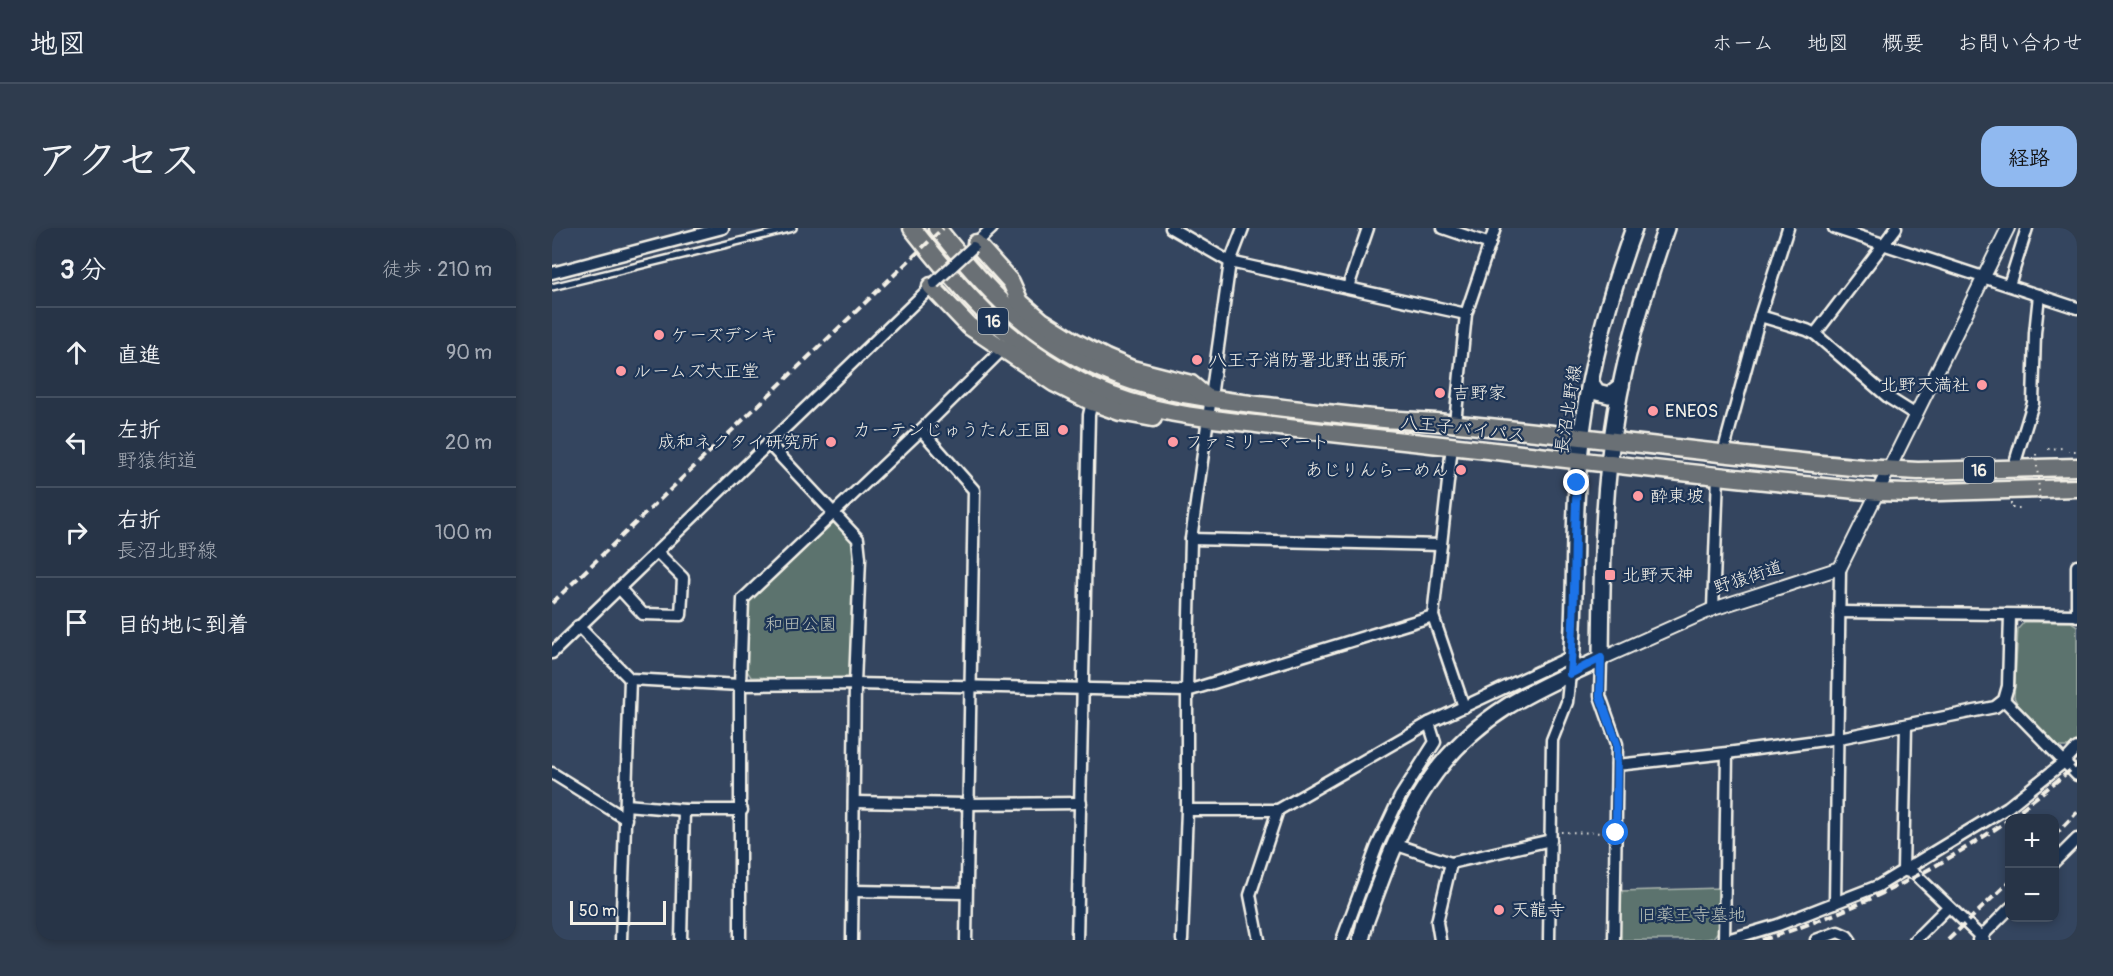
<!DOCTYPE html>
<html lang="ja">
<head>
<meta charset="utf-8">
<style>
	:root { --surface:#273447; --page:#2f3c4e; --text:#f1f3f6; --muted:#a4aab4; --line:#434f60; --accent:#90b9f0 }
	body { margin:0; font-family:Pangolin,"Klee One",sans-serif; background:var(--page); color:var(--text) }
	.controls { position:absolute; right:18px; bottom:18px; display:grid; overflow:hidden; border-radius:12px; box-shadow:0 3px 9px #0003 }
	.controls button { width:54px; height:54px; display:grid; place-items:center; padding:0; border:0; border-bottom:2px solid var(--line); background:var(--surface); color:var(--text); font:30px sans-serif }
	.scale { position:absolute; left:18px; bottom:15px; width:96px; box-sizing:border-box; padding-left:6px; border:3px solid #f4f1e8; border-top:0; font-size:16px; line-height:21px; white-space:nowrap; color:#f4f1e8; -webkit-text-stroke:4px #1d3557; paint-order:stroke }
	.stop { position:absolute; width:18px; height:18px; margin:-14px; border:4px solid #1a73e8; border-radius:50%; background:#fff }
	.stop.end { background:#1a73e8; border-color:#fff; box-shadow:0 2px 6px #0008 }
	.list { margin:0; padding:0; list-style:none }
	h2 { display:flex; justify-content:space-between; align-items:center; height:78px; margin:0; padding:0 24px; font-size:26px }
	h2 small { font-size:20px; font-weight:400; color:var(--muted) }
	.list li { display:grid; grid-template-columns:39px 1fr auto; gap:18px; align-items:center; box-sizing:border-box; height:90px; padding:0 24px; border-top:2px solid var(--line) }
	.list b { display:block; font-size:22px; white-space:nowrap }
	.list p { margin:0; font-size:20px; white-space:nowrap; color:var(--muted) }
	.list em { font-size:20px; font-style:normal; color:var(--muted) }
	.icon { flex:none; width:33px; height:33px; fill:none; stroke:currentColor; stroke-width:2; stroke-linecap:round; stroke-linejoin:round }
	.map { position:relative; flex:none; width:1525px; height:712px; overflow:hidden; border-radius:18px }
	header { display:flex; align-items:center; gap:36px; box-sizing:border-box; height:84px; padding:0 30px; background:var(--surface); border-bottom:2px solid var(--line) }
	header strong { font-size:28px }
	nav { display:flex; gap:33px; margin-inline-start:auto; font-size:21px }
	.intro { display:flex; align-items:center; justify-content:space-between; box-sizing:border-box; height:144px; padding:0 36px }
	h1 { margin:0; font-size:42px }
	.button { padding:15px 27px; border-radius:18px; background:var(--accent); color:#111; font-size:21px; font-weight:700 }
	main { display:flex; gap:36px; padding:0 36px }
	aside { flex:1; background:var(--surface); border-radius:18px; box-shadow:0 3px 9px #0003 }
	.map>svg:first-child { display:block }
</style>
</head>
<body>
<header>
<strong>地図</strong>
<nav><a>ホーム</a><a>地図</a><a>概要</a><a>お問い合わせ</a></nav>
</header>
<div class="intro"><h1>アクセス</h1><a class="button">経路</a></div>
<main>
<aside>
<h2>3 分<small>徒歩 · 210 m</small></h2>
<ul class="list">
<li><svg class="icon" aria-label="ahead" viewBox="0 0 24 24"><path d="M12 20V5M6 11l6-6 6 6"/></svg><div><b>直進</b></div><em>90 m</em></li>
<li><svg class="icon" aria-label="left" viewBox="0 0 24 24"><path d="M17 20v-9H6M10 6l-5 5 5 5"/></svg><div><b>左折</b><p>野猿街道</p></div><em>20 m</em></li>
<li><svg class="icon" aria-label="right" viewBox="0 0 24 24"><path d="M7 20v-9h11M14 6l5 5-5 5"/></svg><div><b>右折</b><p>長沼北野線</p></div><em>100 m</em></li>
<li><svg class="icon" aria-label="arrive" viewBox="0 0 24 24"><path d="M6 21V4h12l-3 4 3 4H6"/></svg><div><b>目的地に到着</b></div></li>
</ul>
</aside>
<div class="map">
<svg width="1525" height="712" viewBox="0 0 1525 712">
	<rect width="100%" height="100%" fill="#34455f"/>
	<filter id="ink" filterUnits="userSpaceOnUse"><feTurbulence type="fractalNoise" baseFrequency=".0167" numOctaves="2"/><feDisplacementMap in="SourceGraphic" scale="12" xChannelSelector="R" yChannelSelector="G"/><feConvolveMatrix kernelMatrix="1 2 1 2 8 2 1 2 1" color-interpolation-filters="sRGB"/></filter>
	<g filter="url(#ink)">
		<g fill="#5b736e" stroke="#a8b2ab" stroke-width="1.5">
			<polygon points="283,294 304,311 299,448 295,452 199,449 195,443 195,375 197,371 277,295"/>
			<polygon points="1472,394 1519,394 1525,398 1525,512 1517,519 1507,519 1466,477 1462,469 1466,401"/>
			<polygon points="1168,660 1168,701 1161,710 1147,712 1068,712 1069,663"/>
		</g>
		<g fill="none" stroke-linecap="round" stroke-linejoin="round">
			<g stroke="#f4f1e8" stroke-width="10">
				<polyline id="service" points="0,59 241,0"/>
			</g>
			<g stroke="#f4f1e8" stroke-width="15">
				<g id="minor">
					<polyline points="619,0 678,34 914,86"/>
					<polyline points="891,0 938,16"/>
					<polyline points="1282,0 1525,80"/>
					<polyline points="421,18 440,0"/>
					<polyline points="0,45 171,0"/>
					<polyline points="1457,57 1475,0"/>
					<polyline points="796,59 816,0"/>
					<polyline points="1208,88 1255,102 1263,106 1337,170 1364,187"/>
					<polyline points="1263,106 1344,0"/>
					<polyline points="903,195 914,86 943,0"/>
					<polyline points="369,202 422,262 414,712"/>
					<polyline points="216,215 306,311 308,330 303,456 300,712"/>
					<polyline points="900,218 881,388 912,479"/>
					<polyline points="1171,225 1208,88 1236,0"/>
					<polyline points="1461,241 1481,175 1483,105 1487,67"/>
					<polyline points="639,311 889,317"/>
					<polyline points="1525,338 1525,388"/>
					<polyline points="67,360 91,386 129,387 131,350 105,324"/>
					<polyline points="1161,381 1166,247"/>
					<polyline points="1287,384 1524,387"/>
					<polyline points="26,398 78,451 188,457 303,456 635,463 881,388"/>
					<polyline points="0,425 382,56"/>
					<polyline points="1049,431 1048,468 1065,516 1062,712"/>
					<polyline points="1452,472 1525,547"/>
					<polyline points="1354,497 1351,642 1363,646 1432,712"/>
					<polyline points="1065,537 1175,525 1287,510 1443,479 1452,472 1456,458 1458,387"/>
					<polyline points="0,545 74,591"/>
					<polyline points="302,574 415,576 529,575"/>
					<polyline points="74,577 132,582 190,582"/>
					<polyline points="635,582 726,582 877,495 1020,428"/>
					<polyline points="842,616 899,635 999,612"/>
					<polyline points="1502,634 1525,611"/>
					<polyline points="301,663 414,665"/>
					<polyline points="1283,675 1288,340"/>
					<polyline points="69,712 78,451"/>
					<polyline points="129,712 132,582"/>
					<polyline points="188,712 188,457 191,371 369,202 451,121"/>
					<polyline points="525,712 537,187 540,174"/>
					<polyline points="630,712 635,582 635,463 639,311 678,34 691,0"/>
					<polyline points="707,712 698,667 726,582"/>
					<polyline points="790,712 825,618 848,569 883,514 877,495"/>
					<polyline points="888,712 885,694 899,635"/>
					<polyline points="997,712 1000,512 1015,474 1018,446"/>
					<polyline points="1172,712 1175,525"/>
					<polyline points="1175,712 1226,697 1326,658 1456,579 1512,534 1525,520"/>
					<polyline points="1264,712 1286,704 1295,708 1298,712"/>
					<polyline points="1363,712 1396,679"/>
					<polyline points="1426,712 1458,680"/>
				</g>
			</g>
			<g stroke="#f4f1e8" stroke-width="16">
				<polyline id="tertiary" points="1049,431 1161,381 1288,340 1456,0"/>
			</g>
			<g stroke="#f4f1e8" stroke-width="20">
				<g id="secondary">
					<polyline points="1039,155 1045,164 1057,167 1069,158"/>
					<path d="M1018 446C1025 375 1020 302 1027 231 1034 152 1055 74 1082 0"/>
					<path d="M809 712 813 695C846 605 870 532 956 478 985 460 1018 446 1049 431 1050 349 1050 266 1064 185 1074 122 1093 60 1114 0"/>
				</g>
			</g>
			<g stroke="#f4f1e8" stroke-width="21">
				<g id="trunk">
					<path d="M360 0C415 70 459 121 542 160 593 184 649 190 704 196 759 203 814 209 870 215 1022 231 1174 251 1327 264L1355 265 1525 260"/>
					<path d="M385 0C434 61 475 108 549 141 597 163 647 169 698 176 743 181 787 187 832 191 857 193 882 193 906 196 1042 209 1177 228 1312 240L1366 243 1525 239"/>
					<polyline points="424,15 459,54 468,74 490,93 522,113 554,130 580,141 639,156 657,171"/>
					<polyline points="379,58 417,98 502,155 540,174 568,184 601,190"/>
				</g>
			</g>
			<g stroke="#f4f1e8" stroke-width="2" stroke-dasharray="1.5 4.5" stroke-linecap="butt">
				<polyline points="1496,221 1510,220 1510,224"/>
				<polyline points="1516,223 1525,223"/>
				<polyline points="1459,275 1459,280 1472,280"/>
				<polyline points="1009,604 1052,605"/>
			</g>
			<use href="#service" stroke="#1d3557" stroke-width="5"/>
			<use href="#minor" stroke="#1d3557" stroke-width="10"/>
			<use href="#tertiary" stroke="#1d3557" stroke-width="12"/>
			<use href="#secondary" stroke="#1d3557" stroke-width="15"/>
			<use href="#trunk" stroke="#6a7074" stroke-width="16"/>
			<g stroke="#f4f1e8" stroke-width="4" stroke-dasharray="9 4.5" stroke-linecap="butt">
				<polyline points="0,375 391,0"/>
				<polyline points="1458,590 1525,537"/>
				<polyline points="1502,608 1525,584"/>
				<path d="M1210 712C1302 683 1378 646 1458 591"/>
				<polyline points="1396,712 1458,653"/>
			</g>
			<g stroke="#f4f1e8" stroke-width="15" stroke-linecap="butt">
				<polyline id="minor-bridge" points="382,55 421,19"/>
			</g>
			<polyline stroke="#f4f1e8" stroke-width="2" stroke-dasharray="1.5 4.5" stroke-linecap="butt" points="1484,226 1488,275"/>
			<use href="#minor-bridge" stroke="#1d3557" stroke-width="10"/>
		</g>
	</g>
	<g fill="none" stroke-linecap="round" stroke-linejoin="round" filter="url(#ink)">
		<path stroke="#1a73e8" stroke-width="8" d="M1025 255C1021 318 1024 383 1018 446L1049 430 1048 468 1065 516 1064 605"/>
	</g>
	<g fill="#ff9aa2" stroke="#1d3557" stroke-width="2">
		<circle cx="107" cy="107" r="6"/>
		<circle cx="645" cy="132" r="6"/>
		<circle cx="69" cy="143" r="6"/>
		<circle cx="1430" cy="157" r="6"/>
		<circle cx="888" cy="165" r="6"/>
		<circle cx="1101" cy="183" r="6"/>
		<circle cx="511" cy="202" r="6"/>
		<circle cx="279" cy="214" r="6"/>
		<circle cx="621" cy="214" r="6"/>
		<circle cx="909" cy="242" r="6"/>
		<circle cx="1086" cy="268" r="6"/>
		<rect x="1052" y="341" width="12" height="12" rx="3"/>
		<circle cx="947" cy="682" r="6"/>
	</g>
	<g text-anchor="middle" stroke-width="4.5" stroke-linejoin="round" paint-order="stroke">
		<g fill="#1d3557" stroke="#b4b9bc" stroke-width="1.5">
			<rect x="426" y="80" width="30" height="26" rx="4.5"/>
			<rect x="1412" y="229" width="30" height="26" rx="4.5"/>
		</g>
		<g font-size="16" font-weight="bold" fill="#f4f1e8">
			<text x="441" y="99">16</text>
			<text x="1427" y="248">16</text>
		</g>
		<g font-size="18" fill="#f4f1e8" stroke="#1d3557" text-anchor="start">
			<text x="119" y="113">ケーズデンキ</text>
			<text x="657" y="138">八王子消防署北野出張所</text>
			<text x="81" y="149">ルームズ大正堂</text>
			<text x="1418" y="163" text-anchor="end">北野天満社</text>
			<text x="900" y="171">吉野家</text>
			<text x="1113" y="189">ENEOS</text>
			<text x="499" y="208" text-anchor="end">カーテンじゅうたん王国</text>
			<text x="267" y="220" text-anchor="end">成和ネクタイ研究所</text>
			<text x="633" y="220">ファミリーマート</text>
			<text x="897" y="248" text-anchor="end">あじりんらーめん</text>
			<text x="1098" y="274">酔東坡</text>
			<text x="1070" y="353">北野天神</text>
			<text x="959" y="688">天龍寺</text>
		</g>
		<g font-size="18" fill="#f4f1e8" stroke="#1d3557">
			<text transform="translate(1016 181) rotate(-81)" y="6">長沼北野線</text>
			<text transform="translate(911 200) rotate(6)" y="6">八王子バイパス</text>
			<text transform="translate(1196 349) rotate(-18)" y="6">野猿街道</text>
		</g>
		<g font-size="18" fill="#b7bfb7" stroke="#1d3557">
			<text x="249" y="402">和田公園</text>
			<text x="1140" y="693">旧薬王寺墓地</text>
		</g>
	</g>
</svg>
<div class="controls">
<button>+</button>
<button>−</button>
</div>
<div class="scale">50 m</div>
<div class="stop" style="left:1064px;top:605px"></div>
<div class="stop end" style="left:1025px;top:255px"></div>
</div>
</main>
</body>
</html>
